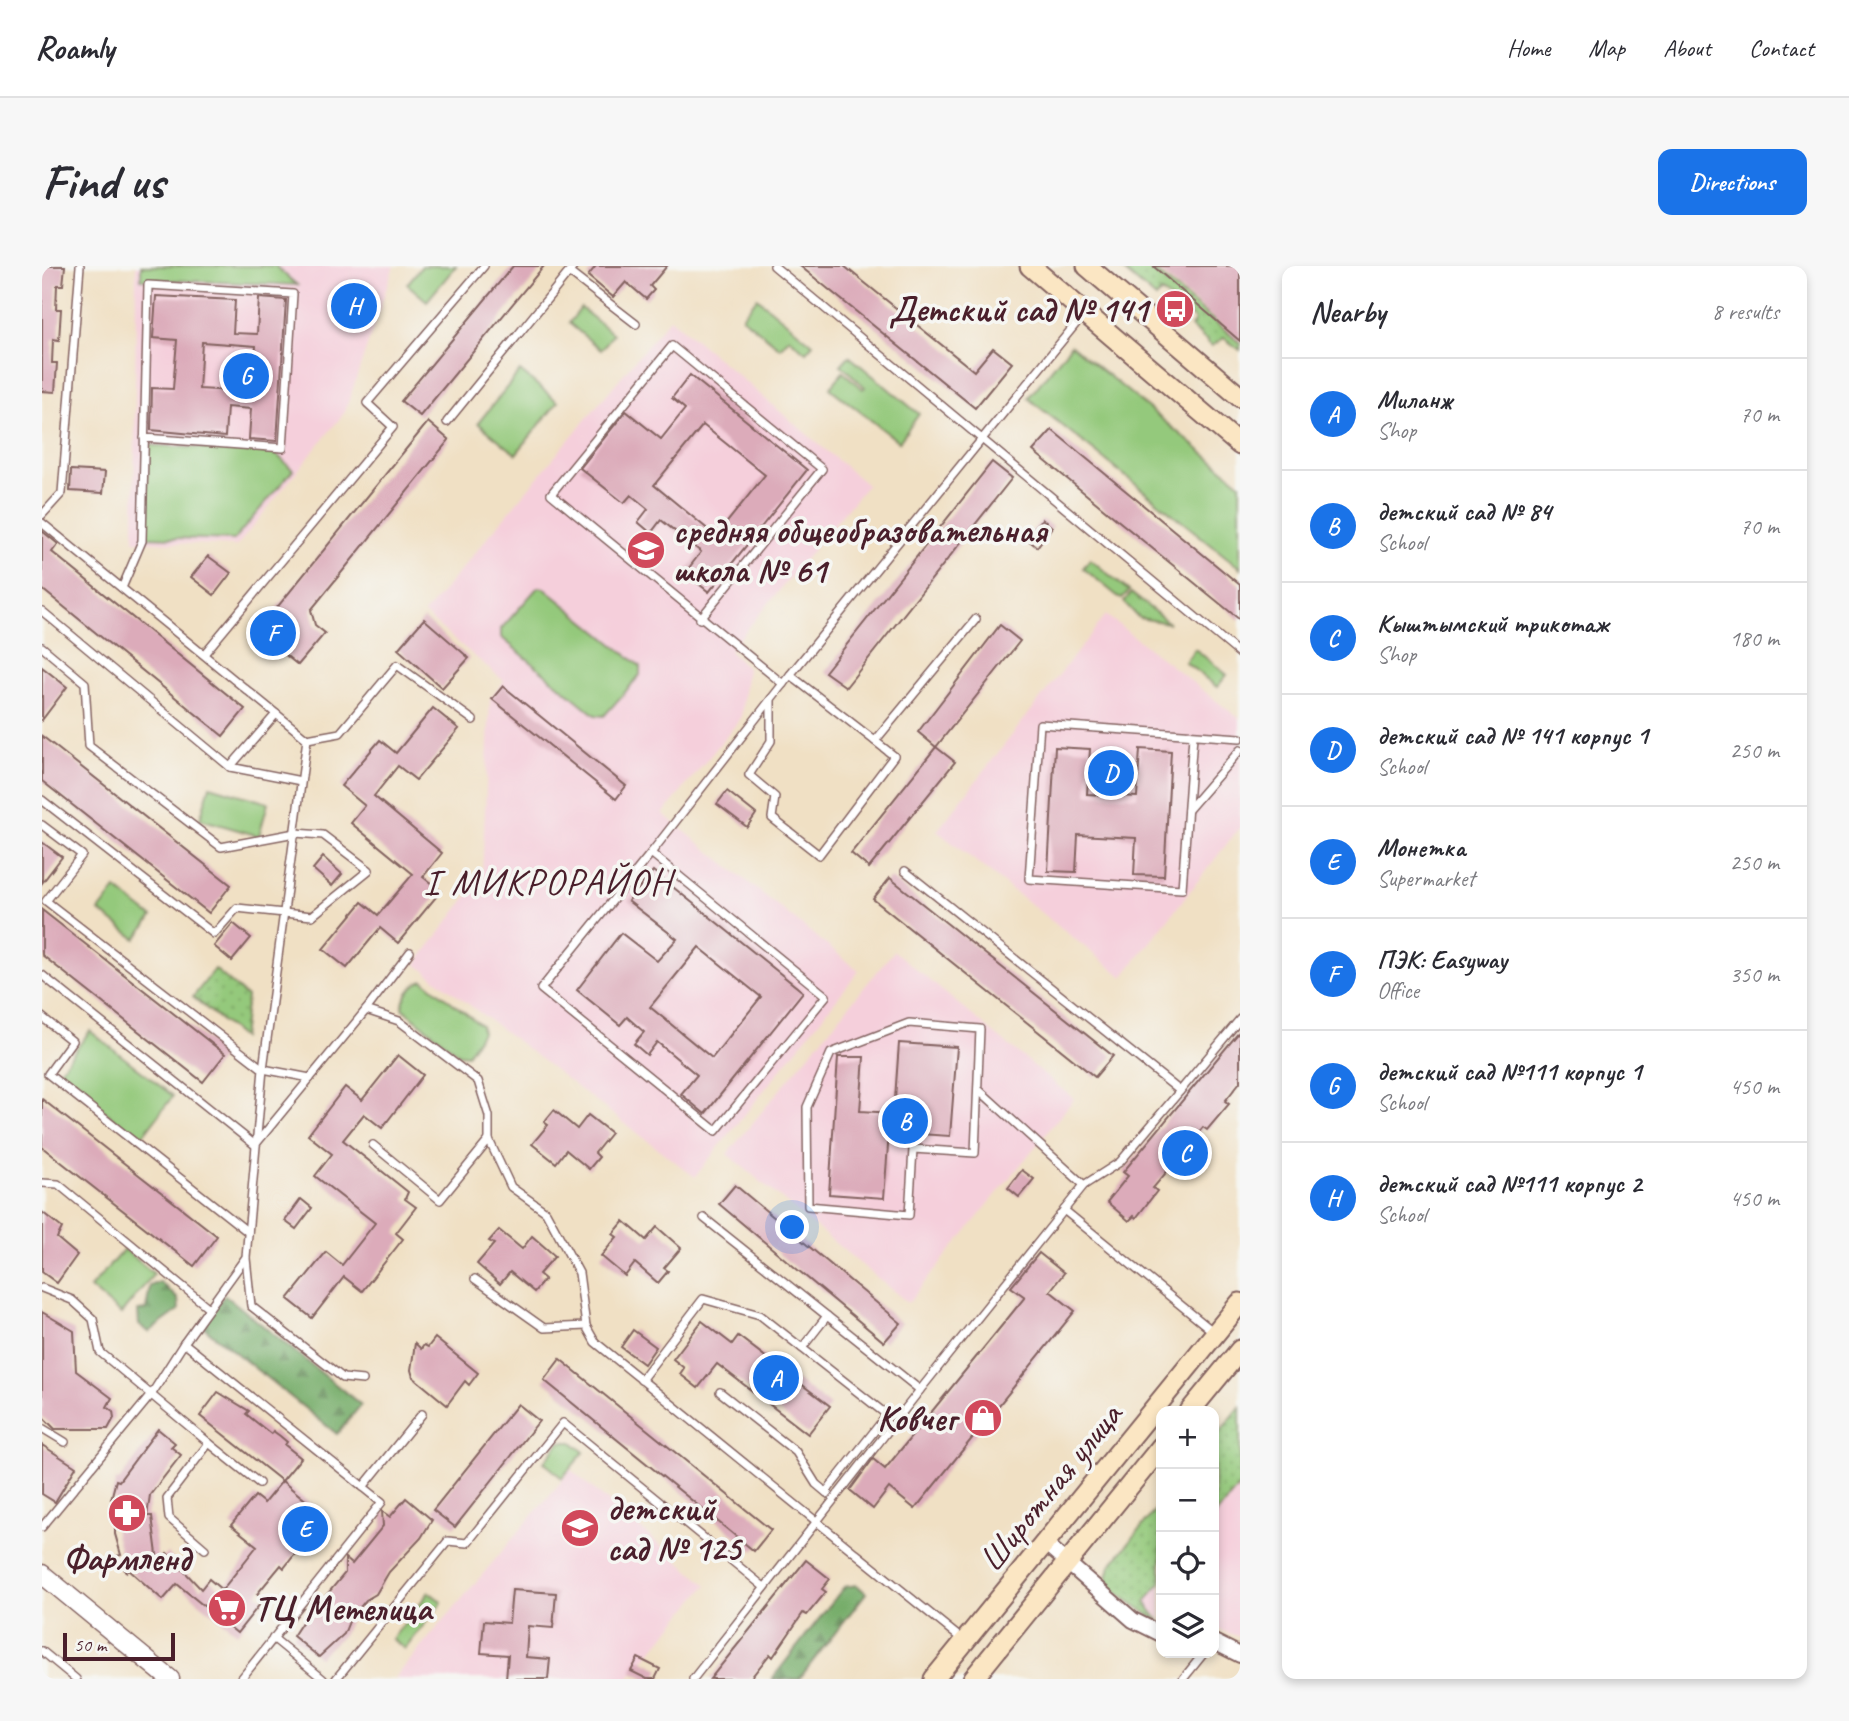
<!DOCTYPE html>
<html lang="en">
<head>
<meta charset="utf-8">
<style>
	:root { --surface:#fff; --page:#f7f7f7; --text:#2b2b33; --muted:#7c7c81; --line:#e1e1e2; --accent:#1a73e8 }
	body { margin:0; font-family:Caveat,sans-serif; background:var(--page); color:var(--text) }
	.controls { position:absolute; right:21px; bottom:21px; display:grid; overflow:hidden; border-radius:14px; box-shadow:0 4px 10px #0003 }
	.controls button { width:63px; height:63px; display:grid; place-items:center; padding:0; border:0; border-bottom:2px solid var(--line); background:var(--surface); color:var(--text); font:35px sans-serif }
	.scale { position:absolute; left:21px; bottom:18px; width:112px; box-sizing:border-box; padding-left:7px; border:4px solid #4a1f2b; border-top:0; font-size:19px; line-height:24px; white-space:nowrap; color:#4a1f2b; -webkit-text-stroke:5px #f6f6f2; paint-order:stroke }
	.you { position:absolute; left:751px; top:962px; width:24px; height:24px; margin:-18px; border:5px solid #fff; border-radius:50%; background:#1a73e8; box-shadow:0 0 0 10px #1a73e833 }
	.badge { display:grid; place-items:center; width:46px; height:46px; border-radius:50%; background:var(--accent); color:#fff; font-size:23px; font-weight:700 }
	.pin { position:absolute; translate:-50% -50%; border:4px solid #fff; box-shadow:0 2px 7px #0006 }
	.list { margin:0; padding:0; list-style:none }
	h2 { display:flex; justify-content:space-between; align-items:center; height:91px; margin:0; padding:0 28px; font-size:30px }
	h2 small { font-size:23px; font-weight:400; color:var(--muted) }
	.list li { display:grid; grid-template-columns:46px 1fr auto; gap:21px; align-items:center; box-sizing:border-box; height:112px; padding:0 28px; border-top:2px solid var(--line) }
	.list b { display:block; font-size:26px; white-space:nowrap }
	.list p { margin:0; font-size:23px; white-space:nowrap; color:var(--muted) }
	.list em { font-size:23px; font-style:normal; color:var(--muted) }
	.icon { flex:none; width:38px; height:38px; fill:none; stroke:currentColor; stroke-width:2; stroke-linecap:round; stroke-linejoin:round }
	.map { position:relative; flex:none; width:1198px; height:1413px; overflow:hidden; border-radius:14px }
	header { display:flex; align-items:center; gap:42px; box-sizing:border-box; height:98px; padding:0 35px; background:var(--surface); border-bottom:2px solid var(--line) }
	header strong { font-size:33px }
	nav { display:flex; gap:38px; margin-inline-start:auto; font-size:24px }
	.intro { display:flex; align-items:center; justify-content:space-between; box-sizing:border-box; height:168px; padding:0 42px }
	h1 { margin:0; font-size:49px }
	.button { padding:18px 32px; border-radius:14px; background:var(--accent); color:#fff; font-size:24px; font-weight:700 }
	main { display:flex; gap:42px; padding:0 42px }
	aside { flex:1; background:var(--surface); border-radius:14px; box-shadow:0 4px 10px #0003 }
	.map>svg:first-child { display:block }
</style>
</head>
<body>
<header>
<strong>Roamly</strong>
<nav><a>Home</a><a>Map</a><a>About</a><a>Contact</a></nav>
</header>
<div class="intro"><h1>Find us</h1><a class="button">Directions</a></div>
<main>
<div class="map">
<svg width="1198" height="1413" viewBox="0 0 1198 1413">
	<defs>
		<pattern id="grass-dots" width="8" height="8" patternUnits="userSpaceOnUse" patternTransform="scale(1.75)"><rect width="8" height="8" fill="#94c97b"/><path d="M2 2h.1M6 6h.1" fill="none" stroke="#81ac6a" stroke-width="1.8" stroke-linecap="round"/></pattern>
		<pattern id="forest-firs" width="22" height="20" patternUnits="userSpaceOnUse" patternTransform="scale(1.75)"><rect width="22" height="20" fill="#77ad6b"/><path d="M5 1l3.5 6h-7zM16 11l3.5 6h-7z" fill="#648c58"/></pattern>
	</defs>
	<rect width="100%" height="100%" fill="#f6f6f2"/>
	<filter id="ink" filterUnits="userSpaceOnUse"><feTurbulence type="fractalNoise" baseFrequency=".0143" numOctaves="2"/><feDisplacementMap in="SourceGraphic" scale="14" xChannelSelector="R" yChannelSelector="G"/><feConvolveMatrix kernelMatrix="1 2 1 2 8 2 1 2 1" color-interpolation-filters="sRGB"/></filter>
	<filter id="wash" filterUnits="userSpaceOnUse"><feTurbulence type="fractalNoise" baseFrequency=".00686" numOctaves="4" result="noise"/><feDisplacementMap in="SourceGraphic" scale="28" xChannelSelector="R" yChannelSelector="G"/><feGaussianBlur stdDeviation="1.57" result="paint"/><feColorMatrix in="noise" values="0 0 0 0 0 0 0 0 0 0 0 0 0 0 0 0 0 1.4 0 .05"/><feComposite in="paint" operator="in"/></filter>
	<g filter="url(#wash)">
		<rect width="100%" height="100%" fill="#f0e0c4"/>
		<g fill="#f5cfdb">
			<polygon points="94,0 352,0 303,146 195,280 92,275"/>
			<polygon points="628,52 825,219 687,385 705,402 699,452 621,548 817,705 653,911 374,698 440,611 448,433 462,415 382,348"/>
			<polygon points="1064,349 1198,453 1198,561 1081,711 895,565"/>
			<polygon points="852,685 1032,833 866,1037 685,888"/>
			<polygon points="529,1204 665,1319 586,1413 352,1413"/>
			<polygon points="1198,1219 1198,1371 1172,1362 1172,1251"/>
			<polygon points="1119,1316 1119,1353 1103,1336"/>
		</g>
		<g fill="url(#grass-dots)" stroke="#6f7453" stroke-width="2">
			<polygon points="1076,0 1107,0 1198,77 1198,84 1182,72 1170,80 1149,61 1153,54 1119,26 1114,32"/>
			<polygon points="173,703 205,731 200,772 151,731"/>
			<polygon points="1198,1141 1198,1219 1172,1251 1172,1173"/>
			<polygon points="1119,1237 1119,1316 1103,1336 1119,1357 1072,1325 1065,1312 1068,1300"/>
		</g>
		<g fill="url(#forest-firs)" stroke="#60664b" stroke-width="2">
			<polygon points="118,1016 136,1033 137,1044 107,1066 97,1059 96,1045 104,1044 108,1020"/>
			<polygon points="183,1029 319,1139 295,1168 159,1059"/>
			<polygon points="815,1319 824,1327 757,1413 730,1413 802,1321"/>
		</g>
		<g fill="#94c97b" stroke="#6f7453" stroke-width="2">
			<polygon points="99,0 233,0 255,19 99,13"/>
			<polygon points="380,0 414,0 385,35 365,18"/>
			<polygon points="715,32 771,78 764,86 747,72 738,82 700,51"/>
			<polygon points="539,42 571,68 559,84 527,57"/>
			<polygon points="1029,79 1198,217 1198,302 986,132"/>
			<polygon points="807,90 877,148 857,176 788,122 801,106 821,123 823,121 799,99"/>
			<polygon points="478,105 516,136 474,188 436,157"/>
			<polygon points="106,179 232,186 251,204 192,274 104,271"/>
			<polygon points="1048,293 1087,325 1079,333 1041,302"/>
			<polygon points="496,321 502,322 598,400 598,409 562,450 553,449 459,371 459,363"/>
			<polygon points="1089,327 1127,357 1097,352 1082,336"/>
			<polygon points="1153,383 1185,409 1175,421 1143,396"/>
			<polygon points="168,520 226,537 217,570 158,553"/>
			<polygon points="74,623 110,651 94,673 57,645"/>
			<path d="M381 714 439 759 440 766 425 789 417 788 360 742C361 732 371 717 381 714Z"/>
			<polygon points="48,765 131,830 98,873 15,808"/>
			<polygon points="82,983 112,1008 79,1048 48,1022"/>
			<polygon points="518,1176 530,1176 542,1186 520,1212 502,1196"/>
			<polygon points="387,1326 400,1336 363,1383 350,1373"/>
		</g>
		<g id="blocks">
			<g fill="#dcabba" fill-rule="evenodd">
				<polygon points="0,0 23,0 21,19 15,19 14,43 19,43 17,74 11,73 10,97 15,97 13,126 0,125"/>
				<polygon points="471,0 502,0 378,150 359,135"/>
				<polygon points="554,0 625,0 608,20 612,24 604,33 584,16 571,31 546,10"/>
				<polygon points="758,0 802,0 932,105 951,82 970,97 933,142"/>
				<polygon points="1111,0 1198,0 1198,75"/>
				<path d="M114 30 193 34 191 67 215 68 217 32 244 34 235 175 207 173 209 143 185 141 183 171 109 164 110 122 131 123 135 74 111 72ZM160 76 214 80 211 126 157 123Z"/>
				<path d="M648 109 765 204 667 326 643 307 659 286 619 254 609 267 596 256 606 243 589 229 582 237 538 202 584 145 619 173 643 143 630 132ZM661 159 723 209 674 270 612 219Z"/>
				<polygon points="386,156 407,174 269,344 273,359 283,367 256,399 215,366"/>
				<polygon points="1010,164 1198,319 1198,354 991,185"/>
				<polygon points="950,196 970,212 804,421 783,406"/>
				<polygon points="29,204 63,206 61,227 28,225"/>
				<polygon points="1000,253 1010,261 995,281 984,272"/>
				<polygon points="0,265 16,278 10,286 203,443 181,470 0,323"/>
				<polygon points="166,290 189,307 172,329 149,311"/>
				<polygon points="382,353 427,392 400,422 356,383"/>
				<polygon points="958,359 978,375 894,481 876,466"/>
				<polygon points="0,401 25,421 0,454"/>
				<polygon points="461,420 584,520 574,533 450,433"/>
				<polygon points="391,442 417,463 374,514 356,500 332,530 400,587 381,611 399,625 356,677 338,662 305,702 281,683 320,636 336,649 371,608 309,557 323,540 299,520 338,474 354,487"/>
				<polygon points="0,470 189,619 167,647 0,515"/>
				<polygon points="894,481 913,496 827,602 809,587"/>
				<polygon points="1013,481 1048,483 1045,528 1095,531 1098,483 1129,485 1122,610 1092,609 1094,572 1036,569 1034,606 1006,605"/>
				<polygon points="685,525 714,548 705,561 675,538"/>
				<polygon points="0,576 20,591 0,617"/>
				<polygon points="281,591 300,608 290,620 271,603"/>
				<path d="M611 605 761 726 663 848 639 828 655 809 615 776 605 789 592 778 602 766 585 751 578 759 535 724 579 667 615 695 635 673 586 635ZM657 681 719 731 670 792 608 741Z"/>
				<polygon points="848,612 1071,790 1053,811 831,633"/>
				<polygon points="0,644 183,788 161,816 0,689"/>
				<polygon points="191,657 209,672 190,695 172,680"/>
				<polygon points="1198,765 1198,816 1183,835 1187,838 1165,864 1161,861 1147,878 1151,882 1131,906 1127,903 1111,922 1115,925 1094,952 1092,950 1087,955 1065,936 1086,910 1081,906"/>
				<polygon points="857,777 915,781 908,870 847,866 842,932 787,928 796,791 822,791 818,845 852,847"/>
				<polygon points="356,789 381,809 340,862 322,848 301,874 366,926 363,933 374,941 354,967 361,973 320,1025 302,1011 270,1052 246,1033 284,986 300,999 333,957 273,910 290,888 266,869 303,821 320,834"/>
				<polygon points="0,833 175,970 152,1000 0,881"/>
				<polygon points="512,844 535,863 546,849 569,867 553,887 557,891 547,903 524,884 514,897 490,878 506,859 502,856"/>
				<polygon points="980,904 992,913 977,931 966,922"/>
				<polygon points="693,919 859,1057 842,1076 677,938"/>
				<polygon points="259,933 270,942 254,963 243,955"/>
				<polygon points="0,946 20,962 15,972 35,989 15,1017 0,1006"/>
				<polygon points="582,955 604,974 615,961 639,982 622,1002 626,1005 616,1017 593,997 583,1010 559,990 575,971 571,968"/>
				<polygon points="457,964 480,983 490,970 513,990 497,1008 503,1013 492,1026 468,1006 458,1018 435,998 452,978 447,975"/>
				<polygon points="997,987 1022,1007 1008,1025 1033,1045 873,1243 847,1222 831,1243 808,1224 831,1193 843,1203 966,1052 983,1031 969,1021"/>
				<polygon points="0,1046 32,1065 34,1105 70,1132 65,1141 71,1145 72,1152 66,1163 13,1163 0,1150"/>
				<polygon points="660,1055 690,1078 696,1070 788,1140 766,1168 675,1098 656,1122 638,1108 642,1102 631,1093"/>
				<polygon points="591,1064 614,1081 602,1098 579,1081"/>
				<polygon points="393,1072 436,1107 427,1119 423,1115 405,1139 371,1111 369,1104 373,1077 379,1083 382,1079 386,1081"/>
				<polygon points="518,1093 729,1264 712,1285 502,1114"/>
				<polygon points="176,1126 207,1145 204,1148 229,1168 231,1165 238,1170 245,1176 243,1179 259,1192 240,1215 158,1150"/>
				<polygon points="476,1138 497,1155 413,1261 391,1244"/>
				<polygon points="116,1163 133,1177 129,1181 139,1189 108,1229 105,1250 110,1250 116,1296 125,1287 159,1323 167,1313 180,1324 215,1280 189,1259 213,1230 222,1237 240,1215 283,1250 242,1302 239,1299 215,1328 222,1333 195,1367 135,1318 121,1334 87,1304 84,1306 75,1290 79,1289 73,1268 73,1233 69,1233 74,1214 77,1215"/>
				<polygon points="0,1179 34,1201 13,1236 0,1228"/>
				<polygon points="364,1232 390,1254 379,1272 347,1306 334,1328 324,1334 308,1353 302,1368 277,1391 251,1370 270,1341 273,1343 303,1307 303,1292 310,1298 341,1260 340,1245 348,1251"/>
				<polygon points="764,1294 788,1313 780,1323 784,1326 765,1349 761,1347 731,1391 728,1388 708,1413 668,1413"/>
				<polygon points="470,1324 514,1327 511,1362 486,1360 484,1391 508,1393 506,1413 464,1413 466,1389 439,1387 442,1355 467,1357"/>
				<polygon points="596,1392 618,1403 613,1413 605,1413 589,1405"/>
			</g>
		</g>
	</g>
	<g filter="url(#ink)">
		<use href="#blocks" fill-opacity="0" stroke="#846361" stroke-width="2"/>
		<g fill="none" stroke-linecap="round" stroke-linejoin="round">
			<g stroke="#846361" stroke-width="10">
				<g id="service">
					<polyline points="732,0 1198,388"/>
					<polyline points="528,7 594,58"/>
					<polyline points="405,156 532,0"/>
					<polyline points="0,249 20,227 38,0"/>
					<polyline points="0,257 265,473 221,803 204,991 142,1077 109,1129 0,1261"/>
					<polyline points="80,322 100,275 106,19 251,28 241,182 102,172"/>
					<polyline points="0,345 188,501 259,515"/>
					<polyline points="658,353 780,203 630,80 509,228 741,418"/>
					<polyline points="934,353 833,475 748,409 1041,49"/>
					<polyline points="0,381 43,417 47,480 179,581 253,567 281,569 327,604 270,650 195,642 172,668 0,534"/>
					<polyline points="162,388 351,161 325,137 442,0"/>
					<polyline points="748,409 729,433 729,475 707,509 733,531 730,552 777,589 852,490 833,475"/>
					<polyline points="1151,470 1140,623 987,613 998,458 1198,472"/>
					<polyline points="265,473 298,467 355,399 431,454"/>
					<polyline points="188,501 234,448"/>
					<polyline points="1146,544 1198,484"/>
					<polyline points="0,559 40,589 4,635 221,803 268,812"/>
					<polygon points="609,587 784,730 674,865 499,723"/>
					<polyline points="609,587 729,433"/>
					<polyline points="863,605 1138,825 1078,896 1042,919 1022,944 1173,1067"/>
					<polyline points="0,709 213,879 324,744 357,755 436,815 447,850 447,874 469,921 504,946 537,1007 544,1060 553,1076 922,1375"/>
					<polyline points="324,744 368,686"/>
					<polyline points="0,751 30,775 6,808 206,966"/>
					<polygon points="867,757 938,763 933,887 871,883 867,949 766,940 765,841 789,787"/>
					<polyline points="936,823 1042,919"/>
					<polyline points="1138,825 1198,753"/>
					<polyline points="331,879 398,934 447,874"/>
					<polyline points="0,917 16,918 167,1042"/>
					<polyline points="204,992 209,1040 301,1112 321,1114"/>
					<polyline points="433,1013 502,1062 544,1060"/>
					<polyline points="0,1022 30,1034 51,1053 58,1086 167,1177 125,1232 127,1252 163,1283"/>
					<polyline points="142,1077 340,1236 199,1413"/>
					<polyline points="760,1082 785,1050"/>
					<polyline points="599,1114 661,1033 718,1049 845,1149 784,1226"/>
					<polyline points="878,1124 1022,944"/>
					<polyline points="678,1126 754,1186 774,1218 786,1228"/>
					<polyline points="0,1162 23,1176"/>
					<polyline points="167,1177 217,1217"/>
					<polyline points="321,1221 380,1148"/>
					<polyline points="231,1372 281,1413"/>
					<polyline points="0,1385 34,1413"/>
					<polyline points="294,1413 406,1275 425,1277 521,1157 722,1321"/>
					<polyline points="651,1413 878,1124 662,952"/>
					<polyline points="1141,1413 1162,1387"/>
				</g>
			</g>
			<g stroke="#846361" stroke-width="18">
				<g id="minor">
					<polyline points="1003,1277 1091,1354 1119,1368"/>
					<polyline points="1172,1376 1198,1389"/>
				</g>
			</g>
			<g stroke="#846361" stroke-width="21">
				<polyline id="tertiary" points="0,1308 128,1413"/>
			</g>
			<g stroke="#846361" stroke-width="23">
				<g id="secondary">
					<polyline points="988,0 1198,179"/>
					<polyline points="1045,0 1198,131"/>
					<polyline points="1148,1145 1198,1084"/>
					<polyline points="892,1413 1198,1037"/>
					<polyline points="931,1413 1119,1181"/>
				</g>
			</g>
			<use href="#service" stroke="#fff" stroke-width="7"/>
			<use href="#minor" stroke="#fff" stroke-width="14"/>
			<use href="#tertiary" stroke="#fff" stroke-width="18"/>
			<use href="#secondary" stroke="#fbe6c3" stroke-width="19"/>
		</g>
	</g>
	<defs>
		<g id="bus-disc" transform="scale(2.0125)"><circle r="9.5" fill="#d1495b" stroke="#f6f6f2"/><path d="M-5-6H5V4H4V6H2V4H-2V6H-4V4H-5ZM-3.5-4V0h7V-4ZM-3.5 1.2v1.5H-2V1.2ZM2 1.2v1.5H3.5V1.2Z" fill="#fff"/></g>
		<g id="school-disc" transform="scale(2.0125)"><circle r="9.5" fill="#d1495b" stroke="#f6f6f2"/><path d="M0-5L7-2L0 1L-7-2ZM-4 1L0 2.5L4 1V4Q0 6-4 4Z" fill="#fff"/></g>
		<g id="shop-disc" transform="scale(2.0125)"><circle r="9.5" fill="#d1495b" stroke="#f6f6f2"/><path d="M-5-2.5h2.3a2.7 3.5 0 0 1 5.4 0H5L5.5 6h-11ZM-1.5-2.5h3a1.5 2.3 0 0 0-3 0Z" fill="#fff"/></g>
		<g id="pharmacy-disc" transform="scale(2.0125)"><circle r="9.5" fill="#d1495b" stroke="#f6f6f2"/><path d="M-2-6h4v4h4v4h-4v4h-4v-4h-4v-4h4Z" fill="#fff"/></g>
		<g id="supermarket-disc" transform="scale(2.0125)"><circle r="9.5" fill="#d1495b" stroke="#f6f6f2"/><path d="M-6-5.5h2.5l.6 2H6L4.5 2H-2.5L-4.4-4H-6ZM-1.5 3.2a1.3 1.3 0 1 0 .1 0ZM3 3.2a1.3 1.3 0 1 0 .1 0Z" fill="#fff"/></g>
	</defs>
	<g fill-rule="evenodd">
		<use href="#bus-disc" x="1133" y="43"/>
		<use href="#school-disc" x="604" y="284"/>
		<use href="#shop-disc" x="941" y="1152"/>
		<use href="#pharmacy-disc" x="85" y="1247"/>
		<use href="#school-disc" x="538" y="1262"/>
		<use href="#supermarket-disc" x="185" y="1342"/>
	</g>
	<g text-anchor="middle" stroke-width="7" stroke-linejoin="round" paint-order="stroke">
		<g font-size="35" font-weight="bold" fill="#4a1f2b" stroke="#f6f6f2" text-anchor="start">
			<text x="1106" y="55" text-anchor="end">Детский сад № 141</text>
			<text x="631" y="276">средняя общеобразовательная<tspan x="631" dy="40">школа № 61</tspan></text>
			<text x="914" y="1164" text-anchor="end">Ковчег</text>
			<text x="565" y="1254">детский<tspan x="565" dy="40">сад № 125</tspan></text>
			<text x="85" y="1304" text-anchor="middle">Фармленд</text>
			<text x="212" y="1354">ТЦ Метелица</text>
		</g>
		<g font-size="35" fill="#4a1f2b" stroke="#f6f6f2">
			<text transform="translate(1008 1221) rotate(-51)" y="12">Широтная улица</text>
		</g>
		<g font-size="37" letter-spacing="2" fill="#4a1f2b" stroke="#f6f6f2">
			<text x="506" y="628">I МИКРОРАЙОН</text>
		</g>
	</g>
</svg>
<div class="controls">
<button>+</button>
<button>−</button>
<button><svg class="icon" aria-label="locate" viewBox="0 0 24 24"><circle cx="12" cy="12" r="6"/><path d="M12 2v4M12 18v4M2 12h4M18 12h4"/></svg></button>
<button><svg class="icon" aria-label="layers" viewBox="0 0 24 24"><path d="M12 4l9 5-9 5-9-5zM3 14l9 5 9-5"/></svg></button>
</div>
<div class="scale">50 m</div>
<div class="you"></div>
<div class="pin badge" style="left:734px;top:1112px">A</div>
<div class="pin badge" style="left:863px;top:855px">B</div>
<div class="pin badge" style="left:1143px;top:887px">C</div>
<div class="pin badge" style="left:1069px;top:507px">D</div>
<div class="pin badge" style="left:263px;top:1263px">E</div>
<div class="pin badge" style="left:231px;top:367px">F</div>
<div class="pin badge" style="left:204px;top:110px">G</div>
<div class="pin badge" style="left:312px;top:40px">H</div>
</div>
<aside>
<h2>Nearby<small>8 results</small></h2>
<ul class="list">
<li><span class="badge">A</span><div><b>Миланж</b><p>Shop</p></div><em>70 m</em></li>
<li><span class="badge">B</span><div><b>детский сад № 84</b><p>School</p></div><em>70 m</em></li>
<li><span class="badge">C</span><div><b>Кыштымский трикотаж</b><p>Shop</p></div><em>180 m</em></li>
<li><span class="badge">D</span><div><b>детский сад № 141 корпус 1</b><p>School</p></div><em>250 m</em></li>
<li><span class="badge">E</span><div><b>Монетка</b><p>Supermarket</p></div><em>250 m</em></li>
<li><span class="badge">F</span><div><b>ПЭК: Easyway</b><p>Office</p></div><em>350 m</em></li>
<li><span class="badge">G</span><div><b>детский сад №111 корпус 1</b><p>School</p></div><em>450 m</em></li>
<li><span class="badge">H</span><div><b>детский сад №111 корпус 2</b><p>School</p></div><em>450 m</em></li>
</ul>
</aside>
</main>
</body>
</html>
